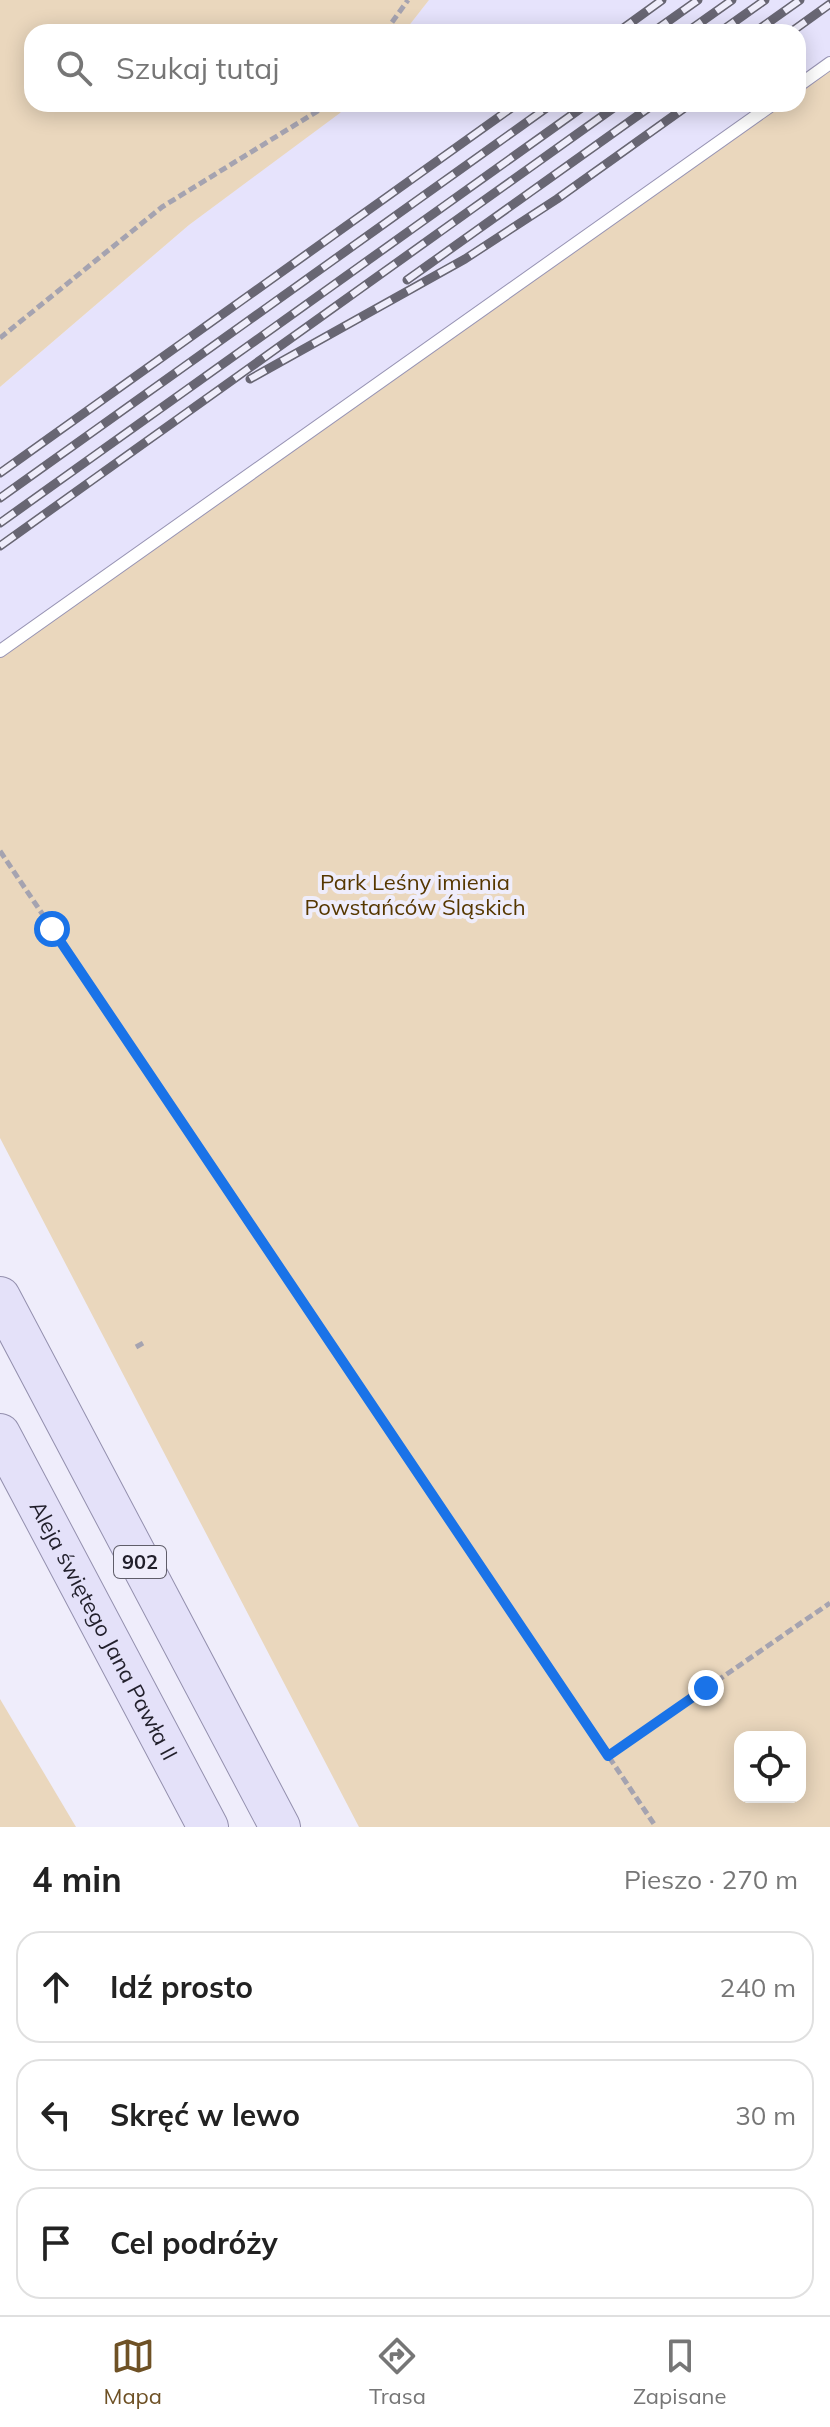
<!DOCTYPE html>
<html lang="pl">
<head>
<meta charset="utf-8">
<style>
	:root { --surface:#fff; --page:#f2f2f2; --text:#222; --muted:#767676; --line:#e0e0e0; --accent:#6e5125 }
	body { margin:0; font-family:Mulish,sans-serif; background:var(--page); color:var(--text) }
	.controls { position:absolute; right:24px; bottom:24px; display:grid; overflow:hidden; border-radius:16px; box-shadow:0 4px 20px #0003 }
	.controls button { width:72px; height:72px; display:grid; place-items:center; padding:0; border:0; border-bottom:2px solid var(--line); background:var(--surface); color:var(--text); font:40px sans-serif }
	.stop { position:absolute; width:24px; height:24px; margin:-18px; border:6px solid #1a73e8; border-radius:50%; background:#fff }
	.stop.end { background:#1a73e8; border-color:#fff; box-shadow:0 2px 8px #0008 }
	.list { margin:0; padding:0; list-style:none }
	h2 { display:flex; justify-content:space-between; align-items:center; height:104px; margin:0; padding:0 32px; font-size:34px }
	h2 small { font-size:26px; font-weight:400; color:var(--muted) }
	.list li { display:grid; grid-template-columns:52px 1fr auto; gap:24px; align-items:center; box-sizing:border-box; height:112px; margin:0 16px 16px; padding:0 16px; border:2px solid var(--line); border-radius:24px }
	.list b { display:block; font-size:30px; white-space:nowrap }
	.list em { font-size:26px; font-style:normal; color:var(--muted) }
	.icon { flex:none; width:44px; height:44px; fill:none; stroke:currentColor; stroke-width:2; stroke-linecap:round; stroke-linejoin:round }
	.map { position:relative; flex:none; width:830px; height:1827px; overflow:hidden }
	.search { position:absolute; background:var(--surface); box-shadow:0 4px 20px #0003; left:24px; right:24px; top:24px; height:88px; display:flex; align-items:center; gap:20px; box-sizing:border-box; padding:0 28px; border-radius:24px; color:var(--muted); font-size:30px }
	.sheet { height:488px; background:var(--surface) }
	nav { display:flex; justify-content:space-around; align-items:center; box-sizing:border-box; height:112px; border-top:2px solid var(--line); background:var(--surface); font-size:22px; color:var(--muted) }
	nav a { display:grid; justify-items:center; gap:4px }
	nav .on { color:var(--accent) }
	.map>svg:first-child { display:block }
</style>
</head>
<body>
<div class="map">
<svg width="830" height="1827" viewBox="0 0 830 1827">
	<rect width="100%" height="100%" fill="#efedfb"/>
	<g fill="#e6e3fc">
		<polygon points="429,0 830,0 830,63 798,86 798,32 404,32"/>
		<polygon points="347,104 773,104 0,651 0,387 189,225 339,113"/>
	</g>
	<g fill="#ead7bd" fill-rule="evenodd">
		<polygon points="0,0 429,0 404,32 32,32 32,104 347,104 340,113 189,225 0,387"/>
		<path d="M830 63V1827H359L0 1138V651L773 104H798V86ZM740 1737H800V1797H740Z"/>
		<polygon points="0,1699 76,1827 0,1827"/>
	</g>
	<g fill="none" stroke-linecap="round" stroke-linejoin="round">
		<g stroke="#9894b4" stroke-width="14">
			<g id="service">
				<polyline points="798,86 830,63"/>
				<polyline points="0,651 773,104"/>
			</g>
		</g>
		<g stroke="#9490ae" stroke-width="42">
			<g id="primary">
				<polyline points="0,1297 280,1827"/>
				<path id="s1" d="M0 1434 208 1827"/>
			</g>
		</g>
		<g stroke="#a5a3b0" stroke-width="5" stroke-dasharray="8 4" stroke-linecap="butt">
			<polyline points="385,32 408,0"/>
			<polyline points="0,338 162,207 329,104"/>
			<polyline points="0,851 656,1827"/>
			<polyline points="136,1347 145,1342"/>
			<polyline points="608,1756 830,1603"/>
		</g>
		<use href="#service" stroke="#fff" stroke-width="12"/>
		<use href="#primary" stroke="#e4e1f9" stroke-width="40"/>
		<g stroke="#686673" stroke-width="9">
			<g id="rail">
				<polyline points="618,32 662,0"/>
				<polyline points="653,32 698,0"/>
				<polyline points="687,32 732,0"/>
				<polyline points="720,32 765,0"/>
				<polyline points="755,32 800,0"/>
				<polyline points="791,32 830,4"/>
				<polyline points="407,280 654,104"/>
				<polyline points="250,379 465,259 557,199 690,104"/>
				<polyline points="0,473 517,104"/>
				<polyline points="0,498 552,104"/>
				<polyline points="0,523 587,104"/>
				<polyline points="0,546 619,104"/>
			</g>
		</g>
		<use href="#rail" stroke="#efedfb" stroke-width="6" stroke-dasharray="18" stroke-linecap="butt"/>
	</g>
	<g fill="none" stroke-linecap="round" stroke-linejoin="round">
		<polyline stroke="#1a73e8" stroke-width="10" points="52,929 608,1756 706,1688"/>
	</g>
	<g text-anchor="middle" stroke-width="8" stroke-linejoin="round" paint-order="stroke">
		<rect fill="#efedfb" stroke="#5f5d69" stroke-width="2" x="114" y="1546" width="52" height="32" rx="6"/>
		<g font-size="20" font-weight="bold" fill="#211f2b">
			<text x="140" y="1569">902</text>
		</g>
		<g font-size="22" fill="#563700" stroke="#efedfb">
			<text x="415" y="890">Park Leśny imienia<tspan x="415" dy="25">Powstańców Śląskich</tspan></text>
		</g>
		<g font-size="22" fill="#211f2b" stroke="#efedfb">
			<text dy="8" stroke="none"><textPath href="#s1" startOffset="222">Aleja świętego Jana Pawła II</textPath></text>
		</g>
	</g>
</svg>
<div class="controls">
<button><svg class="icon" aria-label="locate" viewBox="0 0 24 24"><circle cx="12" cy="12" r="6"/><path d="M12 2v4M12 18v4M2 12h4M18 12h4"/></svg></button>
</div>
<div class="stop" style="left:52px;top:929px"></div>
<div class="stop end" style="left:706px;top:1688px"></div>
<div class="search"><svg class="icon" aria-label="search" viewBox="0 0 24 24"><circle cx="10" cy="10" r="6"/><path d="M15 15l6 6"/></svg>Szukaj tutaj</div>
</div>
<section class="sheet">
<h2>4 min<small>Pieszo · 270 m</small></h2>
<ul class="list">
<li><svg class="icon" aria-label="ahead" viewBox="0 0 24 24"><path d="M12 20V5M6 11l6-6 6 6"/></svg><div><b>Idź prosto</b></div><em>240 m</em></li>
<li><svg class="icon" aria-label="left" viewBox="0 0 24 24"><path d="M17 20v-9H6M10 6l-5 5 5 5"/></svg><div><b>Skręć w lewo</b></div><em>30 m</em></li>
<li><svg class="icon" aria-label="arrive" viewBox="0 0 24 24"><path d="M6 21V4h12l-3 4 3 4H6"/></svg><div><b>Cel podróży</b></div></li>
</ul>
</section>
<nav>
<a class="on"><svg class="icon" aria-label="map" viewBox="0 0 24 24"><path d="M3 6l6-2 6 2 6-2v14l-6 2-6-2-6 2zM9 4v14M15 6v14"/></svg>Mapa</a>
<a><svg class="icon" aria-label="directions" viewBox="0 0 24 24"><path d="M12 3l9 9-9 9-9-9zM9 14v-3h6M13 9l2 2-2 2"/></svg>Trasa</a>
<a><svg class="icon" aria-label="saved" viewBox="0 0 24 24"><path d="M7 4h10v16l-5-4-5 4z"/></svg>Zapisane</a>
</nav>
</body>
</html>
